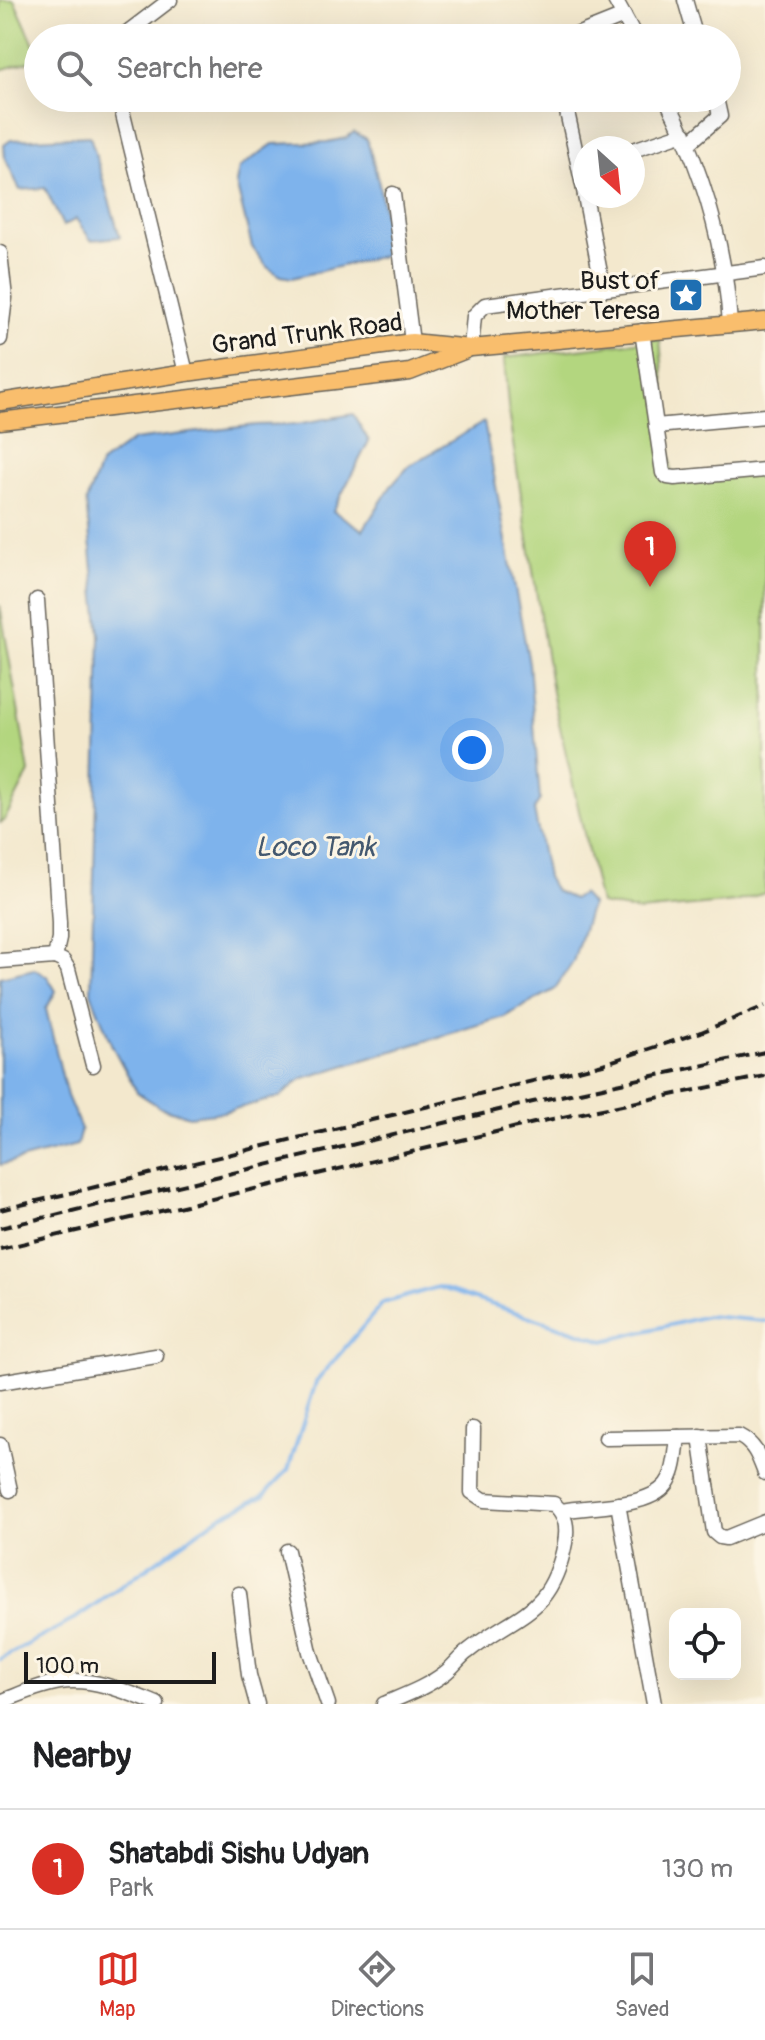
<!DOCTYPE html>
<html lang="en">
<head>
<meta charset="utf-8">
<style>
	:root { --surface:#fff; --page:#f2f2f2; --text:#202124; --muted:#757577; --line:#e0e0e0; --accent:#d93025 }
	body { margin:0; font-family:Pangolin,sans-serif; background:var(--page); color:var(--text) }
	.controls { position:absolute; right:24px; bottom:24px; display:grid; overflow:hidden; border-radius:16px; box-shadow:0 8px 32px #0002 }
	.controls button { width:72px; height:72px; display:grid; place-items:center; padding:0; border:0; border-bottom:2px solid var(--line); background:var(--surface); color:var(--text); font:40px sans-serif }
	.compass { position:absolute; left:573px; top:136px; width:72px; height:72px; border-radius:50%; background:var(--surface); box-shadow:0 8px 32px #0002; rotate:153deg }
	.scale { position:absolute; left:24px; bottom:20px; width:192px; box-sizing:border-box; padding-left:8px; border:4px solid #1c1c1c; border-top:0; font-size:22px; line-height:28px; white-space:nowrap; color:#1c1c1c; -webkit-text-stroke:6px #fcf5e5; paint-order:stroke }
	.you { position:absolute; left:472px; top:750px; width:28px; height:28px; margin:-20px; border:6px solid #fff; border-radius:50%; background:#1a73e8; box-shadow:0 0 0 12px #1a73e833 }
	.badge { display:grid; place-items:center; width:52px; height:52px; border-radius:50%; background:var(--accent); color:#fff; font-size:26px; font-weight:700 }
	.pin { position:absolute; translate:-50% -66px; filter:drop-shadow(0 2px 4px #0008) }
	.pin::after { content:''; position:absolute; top:42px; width:28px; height:24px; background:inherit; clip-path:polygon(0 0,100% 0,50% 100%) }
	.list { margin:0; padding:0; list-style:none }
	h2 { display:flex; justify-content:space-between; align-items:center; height:104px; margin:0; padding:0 32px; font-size:34px }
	h2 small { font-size:26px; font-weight:400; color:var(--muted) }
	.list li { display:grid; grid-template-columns:52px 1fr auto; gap:24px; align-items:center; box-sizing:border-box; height:120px; padding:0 32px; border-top:2px solid var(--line) }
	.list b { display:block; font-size:30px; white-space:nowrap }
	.list p { margin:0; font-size:26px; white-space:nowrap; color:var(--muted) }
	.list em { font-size:26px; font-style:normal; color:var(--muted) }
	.icon { flex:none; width:44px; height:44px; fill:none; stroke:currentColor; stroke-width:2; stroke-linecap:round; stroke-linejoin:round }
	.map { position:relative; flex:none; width:765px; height:1704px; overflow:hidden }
	.search { position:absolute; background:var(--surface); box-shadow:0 8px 32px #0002; left:24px; right:24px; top:24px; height:88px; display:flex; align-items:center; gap:20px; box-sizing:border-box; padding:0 28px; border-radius:44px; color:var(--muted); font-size:30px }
	.sheet { height:224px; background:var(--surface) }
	nav { display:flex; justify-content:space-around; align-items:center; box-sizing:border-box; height:112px; border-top:2px solid var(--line); background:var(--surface); font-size:22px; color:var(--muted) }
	nav a { display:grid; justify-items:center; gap:4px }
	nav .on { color:var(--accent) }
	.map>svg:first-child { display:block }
</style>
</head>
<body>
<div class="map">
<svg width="765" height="1704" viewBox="0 0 765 1704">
	<rect width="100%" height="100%" fill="#fcf5e5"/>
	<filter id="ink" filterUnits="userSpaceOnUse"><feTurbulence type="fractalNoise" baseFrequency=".0125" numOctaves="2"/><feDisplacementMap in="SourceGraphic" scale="16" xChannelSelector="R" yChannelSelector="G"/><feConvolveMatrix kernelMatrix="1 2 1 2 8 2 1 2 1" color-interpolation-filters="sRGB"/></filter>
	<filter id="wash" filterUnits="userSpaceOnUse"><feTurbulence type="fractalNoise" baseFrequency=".006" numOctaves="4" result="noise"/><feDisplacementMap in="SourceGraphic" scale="32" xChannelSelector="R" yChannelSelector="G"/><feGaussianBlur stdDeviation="1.8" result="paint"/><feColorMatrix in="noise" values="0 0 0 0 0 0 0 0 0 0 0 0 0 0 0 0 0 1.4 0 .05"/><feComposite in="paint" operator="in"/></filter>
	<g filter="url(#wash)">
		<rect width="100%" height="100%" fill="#f3e8cd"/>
		<g fill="#b3d67f" stroke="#68794e" stroke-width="2">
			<polygon points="0,0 14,0 38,53 38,59 0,70"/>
			<polygon points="660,339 672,483 765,472 765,893 735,902 639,911 600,904 552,692 509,418 504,358"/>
			<polygon points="0,605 29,772 4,821 0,823"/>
		</g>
		<g fill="#7eb3ec" stroke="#4d6884" stroke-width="2">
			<polygon points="354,132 367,139 379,184 391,254 292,278 281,276 267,267 252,247 236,183 239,168 273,144 327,142 346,138"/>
			<polygon points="90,136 120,237 91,240 76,219 63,226 45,188 20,190 5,158 4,145 11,140"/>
			<polygon points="353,414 369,441 333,511 363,530 391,486 409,466 484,422 529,663 540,799 534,810 547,877 555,891 573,899 582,894 591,904 573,962 554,990 504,1017 301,1079 280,1097 223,1112 189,1116 161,1108 137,1092 112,1046 91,993 100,636 86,502 101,463 133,440 257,425 297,424"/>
			<polygon points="34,969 47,976 56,991 46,1009 67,1096 81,1129 77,1145 0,1165 0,977"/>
		</g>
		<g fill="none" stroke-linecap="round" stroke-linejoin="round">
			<polyline stroke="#7eb3ec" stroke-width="4" points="0,1659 73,1620 218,1518 263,1496 288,1470 316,1382 383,1303 438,1287 604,1341 707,1316 765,1321"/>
		</g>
	</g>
	<g filter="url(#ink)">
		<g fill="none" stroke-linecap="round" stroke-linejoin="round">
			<g stroke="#67635a" stroke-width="17">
				<g id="minor">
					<polyline points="615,0 636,38"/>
					<polyline points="685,0 696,38"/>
					<polyline points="120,38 170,0"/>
					<polyline points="569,38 624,16"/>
					<polyline points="119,98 186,373"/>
					<polyline points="564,98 585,195"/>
					<path d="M666 98C702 169 725 245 730 324"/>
					<polyline points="689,143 720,116 716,98"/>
					<polyline points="633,150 684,133"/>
					<polyline points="393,194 412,342"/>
					<polyline points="585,196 603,288"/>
					<polyline points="0,253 5,298 0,339"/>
					<polyline points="642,331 663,473 668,477 675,478 765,470"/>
					<polyline points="471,348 474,316 485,305 765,268"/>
					<polyline points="656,426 765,416"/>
					<polyline points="37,600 59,923 59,939 55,957"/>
					<polyline points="0,961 55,957 63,961 68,969 93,1065"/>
					<polyline points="0,1382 156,1356"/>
					<polyline points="700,1436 714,1532 720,1537 726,1538 765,1522"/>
					<path d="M606 1438 739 1436C755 1444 759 1457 765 1473"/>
					<polyline points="0,1445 10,1490"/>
					<polyline points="618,1504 654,1704"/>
					<path d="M562 1511C590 1505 654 1509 669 1480 676 1468 676 1451 678 1437"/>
					<polyline points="287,1551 310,1652 328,1704"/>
					<polyline points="239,1594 249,1675 257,1704"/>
					<path d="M0 1702C19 1695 39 1685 60 1682 93 1677 127 1692 157 1704"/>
					<path d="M384 1704C405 1695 427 1687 445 1673 453 1667 459 1658 467 1652 517 1612 551 1616 565 1543 568 1527 566 1515 554 1504L484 1500 472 1492 473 1429"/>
				</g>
			</g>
			<g stroke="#67635a" stroke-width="19">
				<g id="major">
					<polyline points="0,402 186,373 412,342 471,348 765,321"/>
					<polyline points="0,421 410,372 466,350"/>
				</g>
			</g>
			<use href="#minor" stroke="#fff" stroke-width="14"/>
			<use href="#major" stroke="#f9be6d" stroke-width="16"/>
			<g stroke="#1c1c1c" stroke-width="4" stroke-dasharray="12 6" stroke-linecap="butt">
				<polyline points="0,1210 603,1064 701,1032 765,1006"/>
				<polyline points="0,1228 533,1102 765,1052"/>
				<polyline points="0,1249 538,1122 765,1076"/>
			</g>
		</g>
	</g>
	<defs>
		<g id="sight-square" transform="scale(1.8)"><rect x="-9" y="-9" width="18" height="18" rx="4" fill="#1f6fb2" stroke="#fcf5e5"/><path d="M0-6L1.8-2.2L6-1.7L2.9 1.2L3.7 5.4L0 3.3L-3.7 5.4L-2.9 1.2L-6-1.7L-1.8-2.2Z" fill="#fff"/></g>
	</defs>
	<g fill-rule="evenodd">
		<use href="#sight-square" x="686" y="295"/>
	</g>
	<g text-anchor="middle" stroke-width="6" stroke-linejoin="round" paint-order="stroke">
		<g font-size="26" fill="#1c1c1c" stroke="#fcf5e5" text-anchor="end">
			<text x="660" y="289">Bust of<tspan x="660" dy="30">Mother Teresa</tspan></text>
		</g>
		<g font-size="26" fill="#1c1c1c" stroke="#fcf5e5">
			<text transform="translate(307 333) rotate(-7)" y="9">Grand Trunk Road</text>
		</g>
		<g font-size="28" font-style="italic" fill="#43586f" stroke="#fcf5e5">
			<text x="315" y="856">Loco Tank</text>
		</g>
	</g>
</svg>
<div class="controls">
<button><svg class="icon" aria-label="locate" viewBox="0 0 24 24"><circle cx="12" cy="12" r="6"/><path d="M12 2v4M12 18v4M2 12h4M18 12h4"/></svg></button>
</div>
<svg class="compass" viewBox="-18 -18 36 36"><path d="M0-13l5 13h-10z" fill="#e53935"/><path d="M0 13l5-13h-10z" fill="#757577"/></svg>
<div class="scale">100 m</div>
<div class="you"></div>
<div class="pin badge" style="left:650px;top:587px">1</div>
<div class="search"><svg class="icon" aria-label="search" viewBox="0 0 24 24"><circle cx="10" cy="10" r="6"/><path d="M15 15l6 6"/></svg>Search here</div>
</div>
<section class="sheet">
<h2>Nearby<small></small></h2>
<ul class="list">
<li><span class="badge">1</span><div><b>Shatabdi Sishu Udyan</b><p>Park</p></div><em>130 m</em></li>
</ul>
</section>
<nav>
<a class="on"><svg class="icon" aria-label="map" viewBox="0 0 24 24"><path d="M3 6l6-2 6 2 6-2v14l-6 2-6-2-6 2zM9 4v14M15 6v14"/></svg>Map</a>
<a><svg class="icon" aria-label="directions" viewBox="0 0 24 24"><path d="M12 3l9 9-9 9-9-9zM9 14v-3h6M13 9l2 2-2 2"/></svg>Directions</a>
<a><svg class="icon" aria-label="saved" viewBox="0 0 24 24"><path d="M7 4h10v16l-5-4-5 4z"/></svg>Saved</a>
</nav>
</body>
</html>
